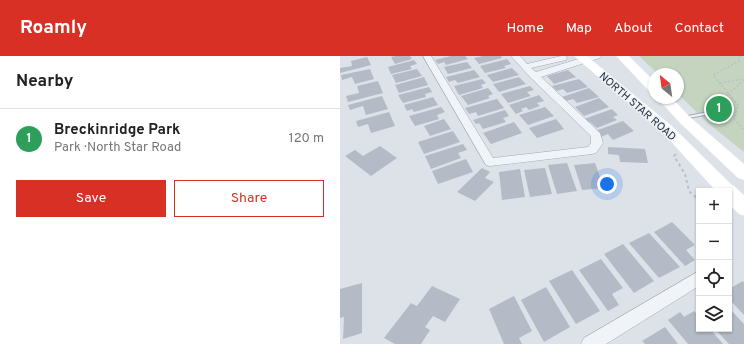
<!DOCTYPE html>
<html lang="en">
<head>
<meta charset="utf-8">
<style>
	:root { --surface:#fff; --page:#f6f6f6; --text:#222; --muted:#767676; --line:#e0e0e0; --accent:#d93025 }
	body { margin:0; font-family:Overpass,sans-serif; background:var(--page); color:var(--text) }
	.controls { position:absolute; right:12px; bottom:12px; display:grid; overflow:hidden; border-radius:0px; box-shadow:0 1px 3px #0004 }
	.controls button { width:36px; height:36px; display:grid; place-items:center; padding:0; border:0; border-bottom:1px solid var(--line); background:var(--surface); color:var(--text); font:20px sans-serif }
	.compass { position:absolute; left:308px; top:12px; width:36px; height:36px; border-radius:50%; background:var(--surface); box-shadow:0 1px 3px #0004; rotate:331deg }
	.you { position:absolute; left:267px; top:128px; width:14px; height:14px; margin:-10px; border:3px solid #fff; border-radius:50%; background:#1a73e8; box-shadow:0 0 0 6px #1a73e833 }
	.badge { display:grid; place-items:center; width:26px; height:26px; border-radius:50%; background:var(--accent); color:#fff; font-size:13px; font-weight:700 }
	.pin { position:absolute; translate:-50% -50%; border:2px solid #fff; box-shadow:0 1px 4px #0006 }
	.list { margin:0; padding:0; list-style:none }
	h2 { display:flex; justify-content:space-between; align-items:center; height:52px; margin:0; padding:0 16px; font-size:17px }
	h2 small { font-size:13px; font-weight:400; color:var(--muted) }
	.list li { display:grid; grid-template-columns:26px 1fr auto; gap:12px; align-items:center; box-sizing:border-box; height:60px; padding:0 16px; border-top:1px solid var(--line) }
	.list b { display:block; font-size:15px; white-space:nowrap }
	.list p { margin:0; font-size:13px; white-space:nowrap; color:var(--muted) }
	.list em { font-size:13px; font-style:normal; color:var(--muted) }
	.actions { display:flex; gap:8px; padding:12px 16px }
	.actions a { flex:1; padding:9px 0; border:1px solid var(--accent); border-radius:0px; text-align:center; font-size:14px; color:var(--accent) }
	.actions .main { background:var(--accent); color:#fff }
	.icon { flex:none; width:22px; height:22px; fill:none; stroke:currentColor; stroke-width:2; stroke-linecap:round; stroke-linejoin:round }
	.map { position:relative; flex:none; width:404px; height:288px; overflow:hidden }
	header { display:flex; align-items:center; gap:24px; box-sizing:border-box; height:56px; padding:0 20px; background:var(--accent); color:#fff }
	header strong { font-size:19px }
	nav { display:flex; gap:22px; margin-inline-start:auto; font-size:14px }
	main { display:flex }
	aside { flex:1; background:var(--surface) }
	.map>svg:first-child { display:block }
</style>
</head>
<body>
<header>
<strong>Roamly</strong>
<nav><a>Home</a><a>Map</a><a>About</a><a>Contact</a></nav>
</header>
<main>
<aside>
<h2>Nearby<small></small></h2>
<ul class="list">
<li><span class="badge" style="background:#2e9e5b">1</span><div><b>Breckinridge Park</b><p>Park · North Star Road</p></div><em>120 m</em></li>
</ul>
<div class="actions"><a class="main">Save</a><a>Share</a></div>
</aside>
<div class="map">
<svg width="404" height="288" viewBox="0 0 404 288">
	<rect width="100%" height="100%" fill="#dde2e9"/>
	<polygon fill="#c4d4be" points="299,0 404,0 404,96 369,68 338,38 338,18 318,18"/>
	<g fill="#b4bbc6">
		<polygon points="55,0 70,0 72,3 55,8 51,1"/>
		<polygon points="111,0 125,0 128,3 106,9 104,6 98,8 95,4"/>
		<polygon points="143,0 161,0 162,2 139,8 134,2"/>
		<polygon points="27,1 31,9 0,17 0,12 12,10 11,5"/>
		<polygon points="167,3 171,8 164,10 166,12 145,17 140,10"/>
		<polygon points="74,4 77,8 70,10 72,13 51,18 48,11"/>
		<polygon points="127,6 132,12 108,18 104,11"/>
		<polygon points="172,12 179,19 153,26 147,19"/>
		<polygon points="30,13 34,23 15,28 12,21 2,24 1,19"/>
		<polygon points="77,13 82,20 56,27 52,19"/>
		<polygon points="134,14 140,21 118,27 115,24 109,26 106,21"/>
		<polygon points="228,14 236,21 214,28 207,20"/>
		<polygon points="84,21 88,29 59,37 55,29"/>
		<polygon points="179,21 186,28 159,36 153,28"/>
		<polygon points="142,23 146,27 141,29 143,32 119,39 114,30"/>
		<polygon points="239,23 248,31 227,37 223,33 217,35 212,30"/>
		<polygon points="38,25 43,37 8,46 6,40 19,37 17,30"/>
		<polygon points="190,30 194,34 187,36 191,40 168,47 161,38"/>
		<polygon points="89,31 92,36 85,38 86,41 63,47 58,39"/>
		<polygon points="148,32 153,38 148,40 150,42 128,49 121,40"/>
		<polygon points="249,32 259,41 237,47 233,43 226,45 222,41"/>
		<polygon points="199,39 204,45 197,47 200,50 189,54 186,51 181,53 183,55 176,58 169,49"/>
		<polygon points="42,40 48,53 26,59 23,50 10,54 8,49"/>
		<polygon points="93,41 98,49 74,56 72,53 67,55 64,49"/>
		<polygon points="259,42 269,51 244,60 235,51"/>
		<polygon points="157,43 164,52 138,60 136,56 129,58 125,52"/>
		<polygon points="101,51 105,56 97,59 99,63 75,70 69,60"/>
		<polygon points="205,51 214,60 188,69 179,59"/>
		<polygon points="272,53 278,59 273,61 277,64 257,72 250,66 248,67 244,63"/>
		<polygon points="165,54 169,60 163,62 166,66 143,73 139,67 136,68 133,64"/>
		<polygon points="49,56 55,70 31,77 28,68 18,71 16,65"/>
		<polygon points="104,63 111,73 90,80 84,70"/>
		<polygon points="216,63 224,73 197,82 189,72"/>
		<polygon points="283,65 294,75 273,84 268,78 261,81 255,75"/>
		<polygon points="174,66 182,77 151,88 143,77"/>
		<polygon points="113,75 120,86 84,98 78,86"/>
		<polygon points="123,88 127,94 118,97 121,102 91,113 85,100"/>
		<polygon points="40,90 57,102 31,120 5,100 15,94 23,100"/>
		<polygon points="268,91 305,93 308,107 280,106 279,99 268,98"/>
		<polygon points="126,103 133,116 98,128 92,115"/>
		<polygon points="227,107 237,135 217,138 208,109"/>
		<polygon points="255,107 264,132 242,134 234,109"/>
		<polygon points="142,112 150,116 145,122 154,126 135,145 117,136"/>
		<polygon points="205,112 212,138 190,141 184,114"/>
		<polygon points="180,113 185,141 162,144 159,116"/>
		<polygon points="332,166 355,189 346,194 355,204 345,210 314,176"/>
		<polygon points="309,177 340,211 319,222 289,187"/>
		<polygon points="283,188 314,225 294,237 264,198"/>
		<polygon points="261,203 283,232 272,238 279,249 268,255 239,214"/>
		<polygon points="232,214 260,255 236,268 209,225"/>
		<polygon points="403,225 404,227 404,259 389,243 389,233"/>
		<polygon points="22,227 22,277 3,283 4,261 0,262 0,233"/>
		<polygon points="92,230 120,243 105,266 93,260 85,271 90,274 81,288 55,288 44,282 71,247 77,250"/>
		<polygon points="206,231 230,271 204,286 181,244"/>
		<polygon points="174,240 192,275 179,282 182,288 164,288 149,253"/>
		<polygon points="389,252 404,268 404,288 389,288 375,273 389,273"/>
		<polygon points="354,255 359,260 359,273 370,273 383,288 348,288 328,264 340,256 344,261"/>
		<polygon points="325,271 338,288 305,288 302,285"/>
	</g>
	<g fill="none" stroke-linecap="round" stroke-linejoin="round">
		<g stroke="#a2a9b3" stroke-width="2">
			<polygon id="lane" points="368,56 370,56 370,58 343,63 341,62 343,61"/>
		</g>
		<g stroke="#a2a9b3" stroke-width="1">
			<g id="street">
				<polygon points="83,0 91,0 153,102 248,91 251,87 251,80 191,22 171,0 180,0 187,8 221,0 226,0 227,2 226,4 191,12 196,16 248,0 261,0 260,2 201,21 260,77 263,87 256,97 252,98 150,110 146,109"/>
				<polygon points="359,215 359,230 266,288 241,288 244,282"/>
			</g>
		</g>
		<g stroke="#bbc0c8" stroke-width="1.5" stroke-dasharray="2 2" stroke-linecap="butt">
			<polyline points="400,0 399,5 373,19 398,49 394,63 404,74"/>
			<polyline points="380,27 404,23"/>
			<polyline points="373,52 404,24"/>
		</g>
		<polyline stroke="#bbc0c8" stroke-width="2" stroke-dasharray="3 3" stroke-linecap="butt" points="336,98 334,100 345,118 349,135 359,144"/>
		<use href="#lane" fill="#f0f3f7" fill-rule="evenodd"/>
		<use href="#street" fill="#f0f3f7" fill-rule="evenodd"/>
		<g fill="#fff" fill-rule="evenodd">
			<polygon points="234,0 247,0 333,71 393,130 396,135 393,140 389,141 389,135 376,135 323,77"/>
			<polygon points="276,0 289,0 314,25 314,36 309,35"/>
			<polygon points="317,42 332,42 350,61 404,108 404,124 398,122 340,67"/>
		</g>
		<polyline stroke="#fff" stroke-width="17" points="389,137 404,151"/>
	</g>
	<g text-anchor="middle" stroke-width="3" stroke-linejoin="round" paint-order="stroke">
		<g font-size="11" fill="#253041" stroke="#edf1f6">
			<text transform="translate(298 50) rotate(41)" y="4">NORTH STAR ROAD</text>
		</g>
	</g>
</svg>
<div class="controls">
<button>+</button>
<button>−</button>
<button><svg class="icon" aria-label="locate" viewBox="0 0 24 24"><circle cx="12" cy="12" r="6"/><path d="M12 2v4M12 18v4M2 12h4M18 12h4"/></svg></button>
<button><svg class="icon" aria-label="layers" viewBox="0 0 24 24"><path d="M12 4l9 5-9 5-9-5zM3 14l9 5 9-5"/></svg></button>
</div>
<svg class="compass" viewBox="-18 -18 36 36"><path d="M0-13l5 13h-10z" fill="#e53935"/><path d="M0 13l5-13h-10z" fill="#767676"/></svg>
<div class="you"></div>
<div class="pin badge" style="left:379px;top:53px;background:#2e9e5b">1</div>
</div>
</main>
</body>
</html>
